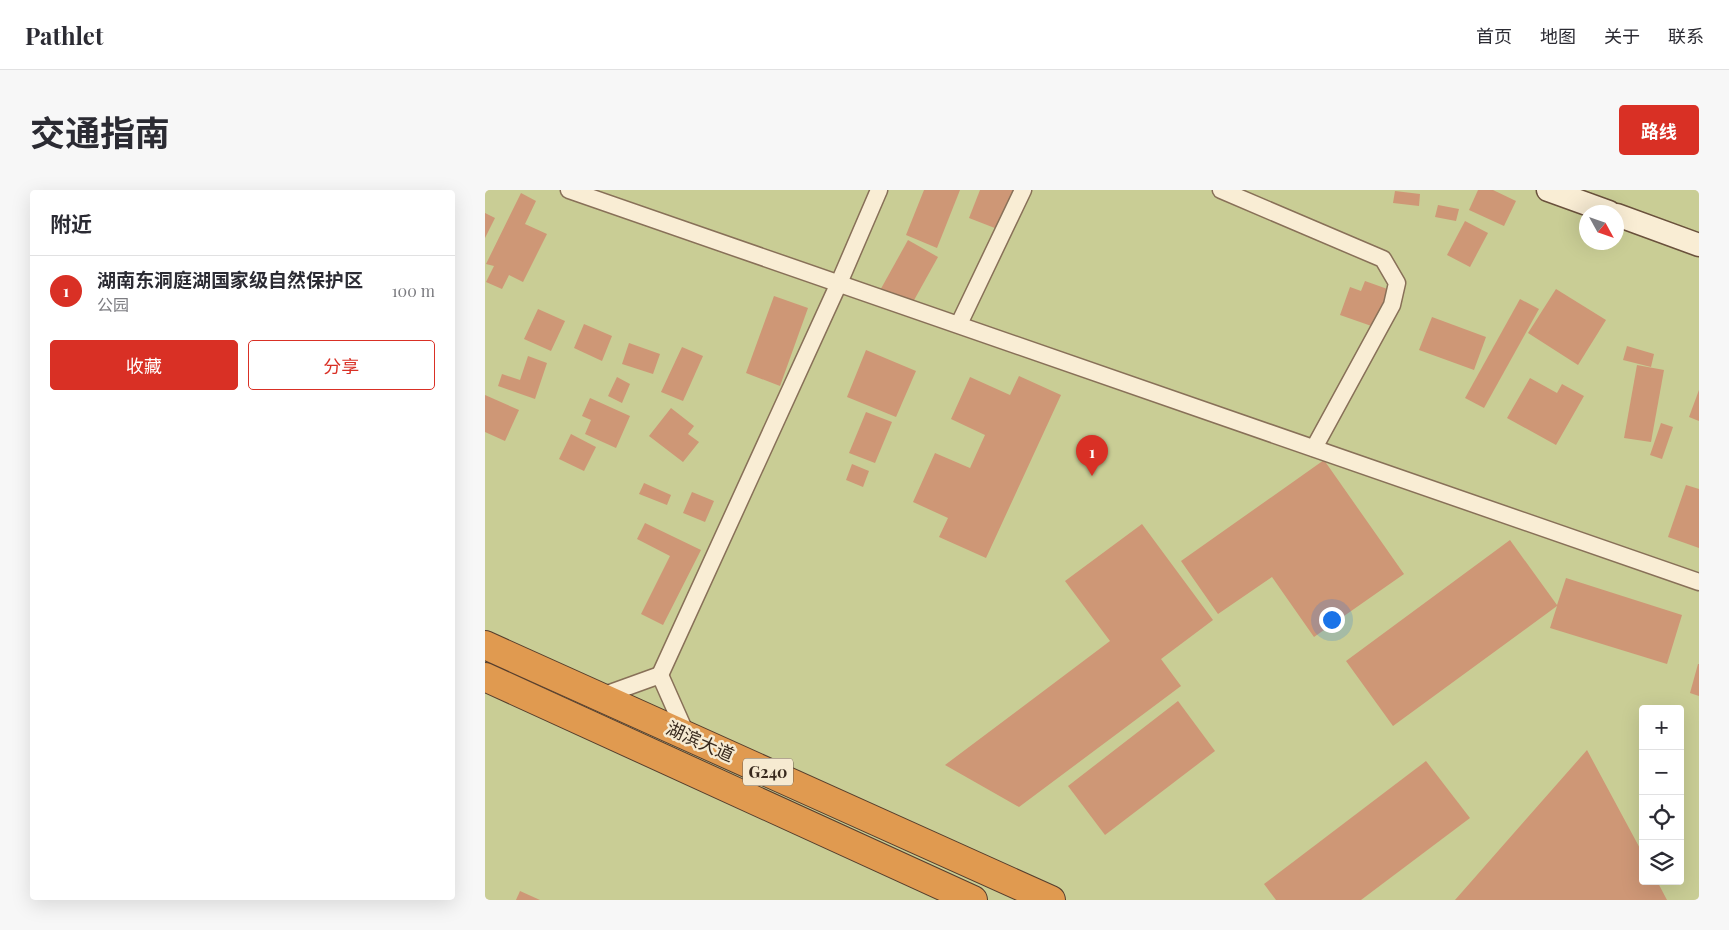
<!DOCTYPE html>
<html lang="zh">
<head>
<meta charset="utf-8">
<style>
	:root { --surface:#fff; --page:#f7f7f7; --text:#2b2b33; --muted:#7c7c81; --line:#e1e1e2; --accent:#d93025 }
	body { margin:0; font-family:"Playfair Display","Noto Sans SC",serif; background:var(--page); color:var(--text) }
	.controls { position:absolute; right:15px; bottom:15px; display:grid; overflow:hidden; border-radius:5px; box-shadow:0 5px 20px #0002 }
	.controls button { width:45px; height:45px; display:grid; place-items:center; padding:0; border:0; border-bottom:1px solid var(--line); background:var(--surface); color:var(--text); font:25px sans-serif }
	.compass { position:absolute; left:1094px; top:15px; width:45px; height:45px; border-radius:50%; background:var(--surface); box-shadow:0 5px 20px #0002; rotate:130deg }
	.you { position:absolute; left:846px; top:429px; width:18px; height:18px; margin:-12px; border:4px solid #fff; border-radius:50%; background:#1a73e8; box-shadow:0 0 0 8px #1a73e833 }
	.badge { display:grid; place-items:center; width:32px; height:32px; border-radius:50%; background:var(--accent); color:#fff; font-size:16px; font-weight:700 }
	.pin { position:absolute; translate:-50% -41px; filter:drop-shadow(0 1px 2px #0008) }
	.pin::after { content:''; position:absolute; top:26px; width:18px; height:15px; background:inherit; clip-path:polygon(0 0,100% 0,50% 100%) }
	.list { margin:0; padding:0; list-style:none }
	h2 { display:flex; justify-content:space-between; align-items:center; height:65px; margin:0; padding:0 20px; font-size:21px }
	h2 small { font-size:16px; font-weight:400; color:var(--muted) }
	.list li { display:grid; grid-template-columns:32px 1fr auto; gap:15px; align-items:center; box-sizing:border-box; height:70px; padding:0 20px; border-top:1px solid var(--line) }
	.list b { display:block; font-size:19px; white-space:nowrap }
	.list p { margin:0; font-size:16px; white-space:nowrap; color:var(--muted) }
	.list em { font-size:16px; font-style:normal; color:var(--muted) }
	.actions { display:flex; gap:10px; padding:15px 20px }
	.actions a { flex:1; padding:11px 0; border:1px solid var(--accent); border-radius:5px; text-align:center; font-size:18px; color:var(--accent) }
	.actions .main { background:var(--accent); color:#fff }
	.icon { flex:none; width:28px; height:28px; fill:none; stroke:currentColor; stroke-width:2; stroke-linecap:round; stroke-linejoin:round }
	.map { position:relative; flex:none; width:1214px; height:710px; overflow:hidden; border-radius:5px }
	header { display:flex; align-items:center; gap:30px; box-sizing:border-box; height:70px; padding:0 25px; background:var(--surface); border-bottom:1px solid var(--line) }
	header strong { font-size:24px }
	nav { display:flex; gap:28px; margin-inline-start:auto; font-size:18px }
	.intro { display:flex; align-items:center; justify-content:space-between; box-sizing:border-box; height:120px; padding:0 30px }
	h1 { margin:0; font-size:35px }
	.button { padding:12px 22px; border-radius:5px; background:var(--accent); color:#fff; font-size:18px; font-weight:700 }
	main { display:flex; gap:30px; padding:0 30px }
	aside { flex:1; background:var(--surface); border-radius:5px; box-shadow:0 5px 20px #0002 }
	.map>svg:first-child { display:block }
</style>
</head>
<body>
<header>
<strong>Pathlet</strong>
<nav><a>首页</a><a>地图</a><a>关于</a><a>联系</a></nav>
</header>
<div class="intro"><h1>交通指南</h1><a class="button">路线</a></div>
<main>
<aside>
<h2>附近<small></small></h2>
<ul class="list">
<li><span class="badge">1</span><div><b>湖南东洞庭湖国家级自然保护区</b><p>公园</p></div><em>100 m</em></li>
</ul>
<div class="actions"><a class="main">收藏</a><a>分享</a></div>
</aside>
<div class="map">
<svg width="1214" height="710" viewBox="0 0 1214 710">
	<rect width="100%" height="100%" fill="#efdfc1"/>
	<path fill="#c9cd95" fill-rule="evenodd" d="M0 0H1214V710H0ZM1102 22H1132V52H1102ZM1158 519H1195V691H1158Z"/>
	<g fill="#ce9776">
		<polygon points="439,0 475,0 452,58 421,45"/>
		<polygon points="495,0 538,0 520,42 484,28"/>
		<polygon points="993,0 1008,0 1031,11 1019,36 984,20"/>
		<polygon points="910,1 935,4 934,16 908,13"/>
		<polygon points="36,3 51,11 40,34 62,44 38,92 24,85 17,99 1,92 9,76 1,74"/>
		<polygon points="953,15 974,19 971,31 950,27"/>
		<polygon points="0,23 10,28 0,48"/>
		<polygon points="980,31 1003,43 985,77 962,65"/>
		<polygon points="423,50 453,67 423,121 393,104"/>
		<polygon points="880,91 908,101 895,139 855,125 865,97 876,101"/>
		<polygon points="1071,99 1121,130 1093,175 1043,143"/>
		<polygon points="289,106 323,118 295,196 261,183"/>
		<polygon points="1035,109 1054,119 999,218 980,208"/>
		<polygon points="53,119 80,131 66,161 39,149"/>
		<polygon points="947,127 1001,147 989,180 934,160"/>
		<polygon points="99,134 127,146 117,171 89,158"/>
		<polygon points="144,153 175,164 168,184 137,174"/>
		<polygon points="1142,156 1169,164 1166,177 1138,170"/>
		<polygon points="197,157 218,166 198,211 176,202"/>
		<polygon points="381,160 431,181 411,227 362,207"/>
		<polygon points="43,166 62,173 50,209 13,196 17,184 35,190"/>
		<polygon points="1152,175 1179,180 1166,252 1139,248"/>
		<polygon points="534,186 576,205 501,368 454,347 463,328 428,312 450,263 485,278 500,245 466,229 485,187 525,205"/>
		<polygon points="132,187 145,194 137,213 123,206"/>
		<polygon points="1045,188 1072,203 1077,194 1099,206 1071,255 1022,228"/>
		<polygon points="1214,200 1214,231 1204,227"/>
		<polygon points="0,205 34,220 20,251 0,242"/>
		<polygon points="105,208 145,226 131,258 100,244 106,230 97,226"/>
		<polygon points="186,218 209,236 203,244 214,252 198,272 164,246"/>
		<polygon points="381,222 407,232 390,273 364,263"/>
		<polygon points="1176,233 1188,237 1177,269 1165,265"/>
		<polygon points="86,244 111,257 99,281 74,269"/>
		<polygon points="839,270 919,384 829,447 787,387 733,424 696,371"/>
		<polygon points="367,274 384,281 378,297 361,290"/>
		<polygon points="159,293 186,305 182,315 154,304"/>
		<polygon points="1201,295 1214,299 1214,358 1183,347"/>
		<polygon points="207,302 229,311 220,332 198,323"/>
		<polygon points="160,333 216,360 178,435 156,424 185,366 152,349"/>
		<polygon points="657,334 728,430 676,469 696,496 534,617 460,575 625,451 580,391"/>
		<polygon points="1025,350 1072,415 1081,388 1197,425 1182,474 1065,438 1072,416 908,536 861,471"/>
		<polygon points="1213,474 1214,474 1214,506 1205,503"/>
		<polygon points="693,511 730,561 620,645 583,596"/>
		<polygon points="1102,560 1158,664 1158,691 1172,691 1182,710 970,710"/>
		<polygon points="941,571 985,628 876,710 791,710 779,694"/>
		<polygon points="35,701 55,710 31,710"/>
	</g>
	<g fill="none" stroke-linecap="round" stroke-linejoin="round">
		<g stroke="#887058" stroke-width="19">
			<g id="street">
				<polyline points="84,0 1214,392"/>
				<polyline points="736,0 898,69 912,93 907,115 829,258"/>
				<polyline points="474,134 538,0"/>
				<polyline points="175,485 354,93 394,0"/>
				<polyline points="114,507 175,485 202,546"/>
			</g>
		</g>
		<g stroke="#6a513c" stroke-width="25">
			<g id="secondary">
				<polyline points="1063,0 1124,22"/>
				<polyline points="1132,25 1214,55"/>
			</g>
		</g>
		<g stroke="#563e2d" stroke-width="30">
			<g id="highway">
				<polyline points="0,455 566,710"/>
				<polyline points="0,487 488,710"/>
			</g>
		</g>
		<use href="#street" stroke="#f9edd4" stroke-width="16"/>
		<use href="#secondary" stroke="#f9edd4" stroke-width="22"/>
		<use href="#highway" stroke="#e09a50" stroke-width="28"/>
	</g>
	<g text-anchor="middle" stroke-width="5" stroke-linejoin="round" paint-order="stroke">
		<rect fill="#f6ead1" stroke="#716353" stroke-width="1" x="258" y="568.5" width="50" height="27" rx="4"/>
		<g font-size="16" font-weight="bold" fill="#38291d">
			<text x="283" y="588">G240</text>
		</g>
		<g font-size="18" fill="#38291d" stroke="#f6ead1">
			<text transform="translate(215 552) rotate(24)" y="6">湖滨大道</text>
		</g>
	</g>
</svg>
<div class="controls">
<button>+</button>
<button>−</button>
<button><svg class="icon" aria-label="locate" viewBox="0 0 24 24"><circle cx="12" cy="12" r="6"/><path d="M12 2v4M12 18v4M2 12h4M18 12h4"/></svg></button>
<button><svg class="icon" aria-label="layers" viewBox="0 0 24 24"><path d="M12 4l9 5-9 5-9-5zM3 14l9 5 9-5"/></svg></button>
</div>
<svg class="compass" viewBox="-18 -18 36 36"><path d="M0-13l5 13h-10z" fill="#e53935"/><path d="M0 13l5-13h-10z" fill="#7c7c81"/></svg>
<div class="you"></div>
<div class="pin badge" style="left:607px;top:286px">1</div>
</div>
</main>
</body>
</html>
